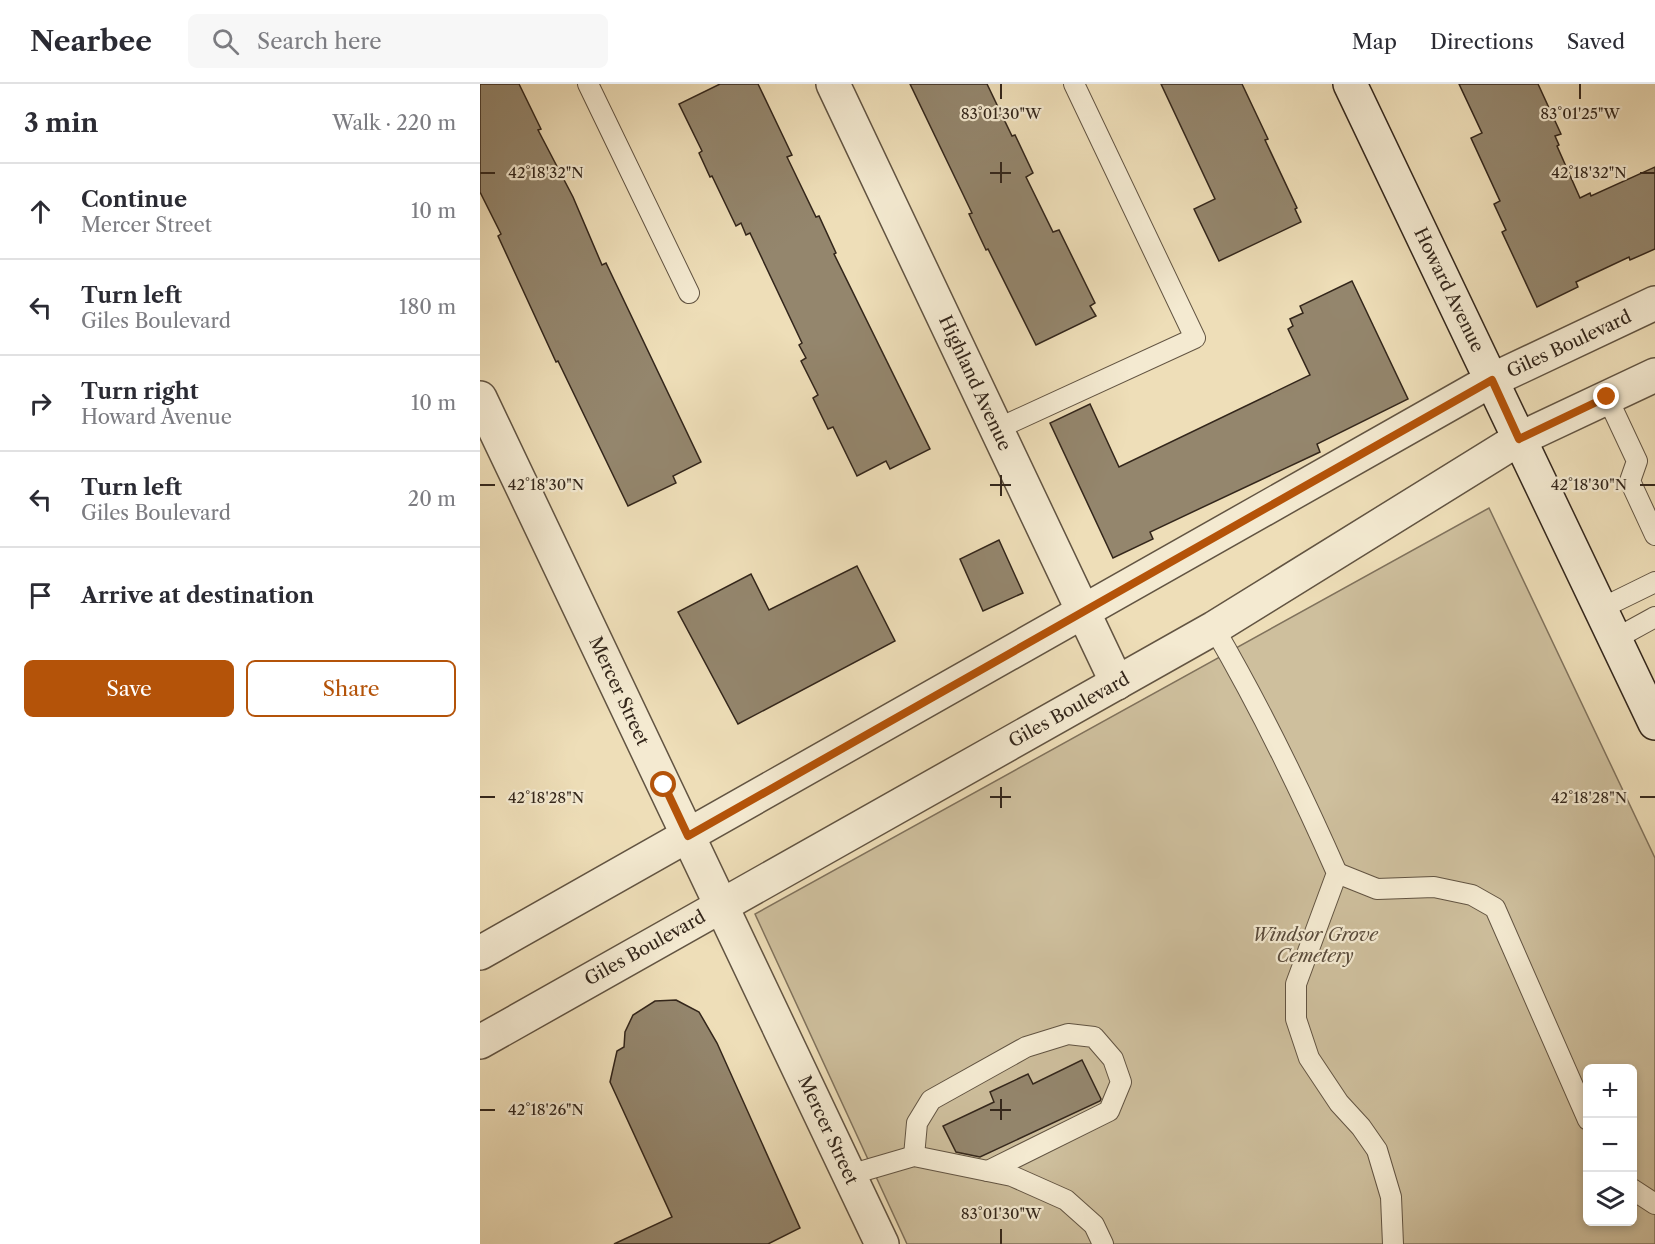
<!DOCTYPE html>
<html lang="en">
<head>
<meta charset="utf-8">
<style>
	:root { --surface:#fff; --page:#f7f7f7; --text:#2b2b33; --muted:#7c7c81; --line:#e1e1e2; --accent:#b45309 }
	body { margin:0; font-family:"Libre Caslon Text",serif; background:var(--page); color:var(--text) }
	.controls { position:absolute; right:18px; bottom:18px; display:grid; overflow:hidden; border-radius:9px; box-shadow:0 3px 9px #0003 }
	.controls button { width:54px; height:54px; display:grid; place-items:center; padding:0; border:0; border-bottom:2px solid var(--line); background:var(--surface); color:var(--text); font:30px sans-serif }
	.stop { position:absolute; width:18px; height:18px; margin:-14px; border:4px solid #b45309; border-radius:50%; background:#fff }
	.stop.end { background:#b45309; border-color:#fff; box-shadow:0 2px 6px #0008 }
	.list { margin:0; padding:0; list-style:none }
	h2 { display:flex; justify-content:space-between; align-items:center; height:78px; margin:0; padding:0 24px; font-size:26px }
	h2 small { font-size:20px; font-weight:400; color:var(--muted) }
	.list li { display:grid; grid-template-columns:39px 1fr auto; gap:18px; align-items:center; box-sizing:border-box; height:96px; padding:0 24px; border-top:2px solid var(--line) }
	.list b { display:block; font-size:22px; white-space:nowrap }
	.list p { margin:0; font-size:20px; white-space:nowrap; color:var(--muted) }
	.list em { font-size:20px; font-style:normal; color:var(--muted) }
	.actions { display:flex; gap:12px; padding:18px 24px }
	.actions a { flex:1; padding:14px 0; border:2px solid var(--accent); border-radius:9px; text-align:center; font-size:21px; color:var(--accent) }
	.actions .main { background:var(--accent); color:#fff }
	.icon { flex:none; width:33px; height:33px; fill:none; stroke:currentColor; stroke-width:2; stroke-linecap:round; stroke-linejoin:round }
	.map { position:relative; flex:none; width:1175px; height:1160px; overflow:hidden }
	header { display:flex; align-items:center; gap:36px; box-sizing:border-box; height:84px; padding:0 30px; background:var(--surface); border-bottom:2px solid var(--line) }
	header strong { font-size:28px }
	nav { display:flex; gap:33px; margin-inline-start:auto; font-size:21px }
	.search { width:420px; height:54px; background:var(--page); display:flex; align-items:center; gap:15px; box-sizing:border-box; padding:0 21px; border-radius:9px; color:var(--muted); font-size:22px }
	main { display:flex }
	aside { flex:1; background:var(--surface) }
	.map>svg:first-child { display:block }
</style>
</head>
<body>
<header>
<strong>Nearbee</strong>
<div class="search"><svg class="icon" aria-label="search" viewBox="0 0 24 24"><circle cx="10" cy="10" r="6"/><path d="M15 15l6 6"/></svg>Search here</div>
<nav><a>Map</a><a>Directions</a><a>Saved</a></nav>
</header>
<main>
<aside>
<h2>3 min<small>Walk · 220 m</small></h2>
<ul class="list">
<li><svg class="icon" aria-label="ahead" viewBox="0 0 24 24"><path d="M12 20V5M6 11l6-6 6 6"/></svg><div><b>Continue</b><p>Mercer Street</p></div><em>10 m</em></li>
<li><svg class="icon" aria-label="left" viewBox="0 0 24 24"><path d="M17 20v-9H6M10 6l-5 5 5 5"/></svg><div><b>Turn left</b><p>Giles Boulevard</p></div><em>180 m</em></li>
<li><svg class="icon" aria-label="right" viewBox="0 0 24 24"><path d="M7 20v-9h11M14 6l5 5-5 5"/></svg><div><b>Turn right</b><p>Howard Avenue</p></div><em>10 m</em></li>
<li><svg class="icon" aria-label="left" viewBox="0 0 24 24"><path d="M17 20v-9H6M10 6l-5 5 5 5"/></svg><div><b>Turn left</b><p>Giles Boulevard</p></div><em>20 m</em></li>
<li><svg class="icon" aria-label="arrive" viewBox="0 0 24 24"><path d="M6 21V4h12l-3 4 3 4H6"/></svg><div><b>Arrive at destination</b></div></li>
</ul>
<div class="actions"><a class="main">Save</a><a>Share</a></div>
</aside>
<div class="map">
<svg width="1175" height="1160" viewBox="0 0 1175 1160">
	<rect width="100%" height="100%" fill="#eedeb8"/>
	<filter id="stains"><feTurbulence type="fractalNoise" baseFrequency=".00333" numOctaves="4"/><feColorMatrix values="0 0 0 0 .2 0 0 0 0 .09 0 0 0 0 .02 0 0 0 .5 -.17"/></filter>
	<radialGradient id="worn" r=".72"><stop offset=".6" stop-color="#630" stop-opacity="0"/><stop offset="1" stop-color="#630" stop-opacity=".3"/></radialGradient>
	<path fill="#cebf9d" stroke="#80725c" stroke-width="1.5" fill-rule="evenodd" d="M1009 424 1175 774V1160H427L275 830ZM1108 984H1152V1138H1108Z"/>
	<g fill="#94866d" stroke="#33261b" stroke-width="1.5">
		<polygon points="0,0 39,0 61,45 58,46 93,113 122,181 126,179 221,378 193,392 196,399 148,422 78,277 76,278 18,152 21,150 0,108"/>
		<polygon points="240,0 278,0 312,71 307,73 336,133 339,132 356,169 354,170 450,365 410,385 406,377 377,392 353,343 348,345 333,314 338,311 321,277 326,274 319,261 322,259 270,149 266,151 261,139 256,142 232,92 230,93 219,69 222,67 199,20"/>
		<polygon points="430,0 507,0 532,52 535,51 553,89 546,93 573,148 579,146 615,219 610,222 616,232 556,261 508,165 506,166 489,130 492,129"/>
		<polygon points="681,0 762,0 788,55 785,56 817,124 815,125 821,138 739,177 714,125 735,115"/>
		<polygon points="979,0 1058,0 1081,50 1075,52 1079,61 1077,62 1100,114 1110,109 1111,112 1175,83 1175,165 1150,176 1149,173 1096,198 1098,203 1057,223 1022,148 1026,146 1014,120 1020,117 991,54 1002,49"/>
		<polygon points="872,197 928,315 837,360 840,368 670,448 673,455 633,474 570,339 610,320 639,383 830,291 808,245 813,242 810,235 823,229 820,222"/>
		<polygon points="519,456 543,509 503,527 480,475"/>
		<polygon points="377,482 415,557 258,640 198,528 271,490 289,526"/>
		<polygon points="196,916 219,928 237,959 320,1144 288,1160 134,1160 192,1133 130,998 137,967 144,963 145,948 153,931 175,917"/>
		<polygon points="602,976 621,1015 620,1017 500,1073 476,1068 463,1042 514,1018 510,1008 548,990 553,1000"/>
	</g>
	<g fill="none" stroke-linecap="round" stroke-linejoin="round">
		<g stroke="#625442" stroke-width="22">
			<g id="service">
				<polyline points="108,0 209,209"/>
				<polyline points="1127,313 1157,377 1150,397 1175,451"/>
				<polyline points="517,345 715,254 594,0"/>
				<polyline points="1120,525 1175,498"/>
				<path d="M734 544C780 623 820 705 857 789L816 900V935L829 974 859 1019 881 1043 897 1066 911 1113 913 1160"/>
				<polyline points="1135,555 1175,533"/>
				<polyline points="857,789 897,805 954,803 992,811 1015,824 1108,1036"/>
				<polyline points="434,1072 437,1039 451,1016 546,963 588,950 614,953 633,975 641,998 629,1027 508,1087"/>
				<polyline points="369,1091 434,1072 532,1092 586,1116 614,1141 623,1160"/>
				<polyline points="1152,1105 1175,1120"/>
			</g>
		</g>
		<g stroke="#625442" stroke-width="36">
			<g id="minor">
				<polyline points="353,0 637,599"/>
				<polyline points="1012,296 1175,219"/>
				<polyline points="0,314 402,1160"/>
				<polyline points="1039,355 1175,291"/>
			</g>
		</g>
		<g stroke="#625442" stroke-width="36">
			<g id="tertiary">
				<polyline points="0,869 1012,296"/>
				<polyline points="0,958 734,544 1039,355"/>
			</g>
		</g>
		<g stroke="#33261b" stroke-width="36">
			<polyline id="secondary" points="870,0 1175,639"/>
		</g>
		<use href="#service" stroke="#f4ead1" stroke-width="20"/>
		<use href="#minor" stroke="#f4ead1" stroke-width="33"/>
		<use href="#tertiary" stroke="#f4ead1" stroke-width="33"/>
		<use href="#secondary" stroke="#f4ead1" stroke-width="33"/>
	</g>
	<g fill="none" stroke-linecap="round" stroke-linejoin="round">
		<polyline stroke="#b45309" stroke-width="8" points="184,701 208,752 1012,296 1039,355 1127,313"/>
	</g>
	<path fill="none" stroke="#33261b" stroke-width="2" d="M521 0V15M1100 0V15M521 78V99M0 89H15M510 89H531M1160 89H1175M521 391V412M0 401H15M510 401H531M1160 401H1175M521 703V724M0 713H15M510 713H531M1160 713H1175M521 1015V1036M0 1026H15M510 1026H531M521 1145V1160"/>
	<g text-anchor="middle" stroke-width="4.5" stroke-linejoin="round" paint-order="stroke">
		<g font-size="18" fill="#33261b" stroke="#f4ead1">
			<text transform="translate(969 206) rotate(64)" y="6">Howard Avenue</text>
			<text transform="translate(1089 260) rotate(-25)" y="6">Giles Boulevard</text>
			<text transform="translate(495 299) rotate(65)" y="6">Highland Avenue</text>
			<text transform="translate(139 607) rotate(65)" y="6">Mercer Street</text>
			<text transform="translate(589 626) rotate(-29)" y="6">Giles Boulevard</text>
			<text transform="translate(165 864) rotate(-29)" y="6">Giles Boulevard</text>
			<text transform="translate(348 1046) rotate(65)" y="6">Mercer Street</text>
		</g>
		<g font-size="18" font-style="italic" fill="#5a4c3c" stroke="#f4ead1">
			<text x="835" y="857">Windsor Grove<tspan x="835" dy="21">Cemetery</tspan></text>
		</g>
	</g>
	<g font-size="15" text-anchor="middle" fill="#33261b" stroke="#f4ead1" stroke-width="4.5" stroke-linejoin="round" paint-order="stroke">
		<text x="521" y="35">83°01'30"W</text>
		<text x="1100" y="35">83°01'25"W</text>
		<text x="66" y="94">42°18'32"N</text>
		<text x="1109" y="94">42°18'32"N</text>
		<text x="66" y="406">42°18'30"N</text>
		<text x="1109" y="406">42°18'30"N</text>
		<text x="66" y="719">42°18'28"N</text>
		<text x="1109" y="719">42°18'28"N</text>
		<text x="66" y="1031">42°18'26"N</text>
		<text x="521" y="1135">83°01'30"W</text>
	</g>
	<rect width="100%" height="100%" filter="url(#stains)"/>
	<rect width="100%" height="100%" fill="url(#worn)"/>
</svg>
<div class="controls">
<button>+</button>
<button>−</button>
<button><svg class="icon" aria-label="layers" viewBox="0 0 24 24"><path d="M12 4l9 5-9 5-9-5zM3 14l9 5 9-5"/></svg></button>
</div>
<div class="stop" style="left:184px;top:701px"></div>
<div class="stop end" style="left:1127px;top:313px"></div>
</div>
</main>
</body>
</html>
